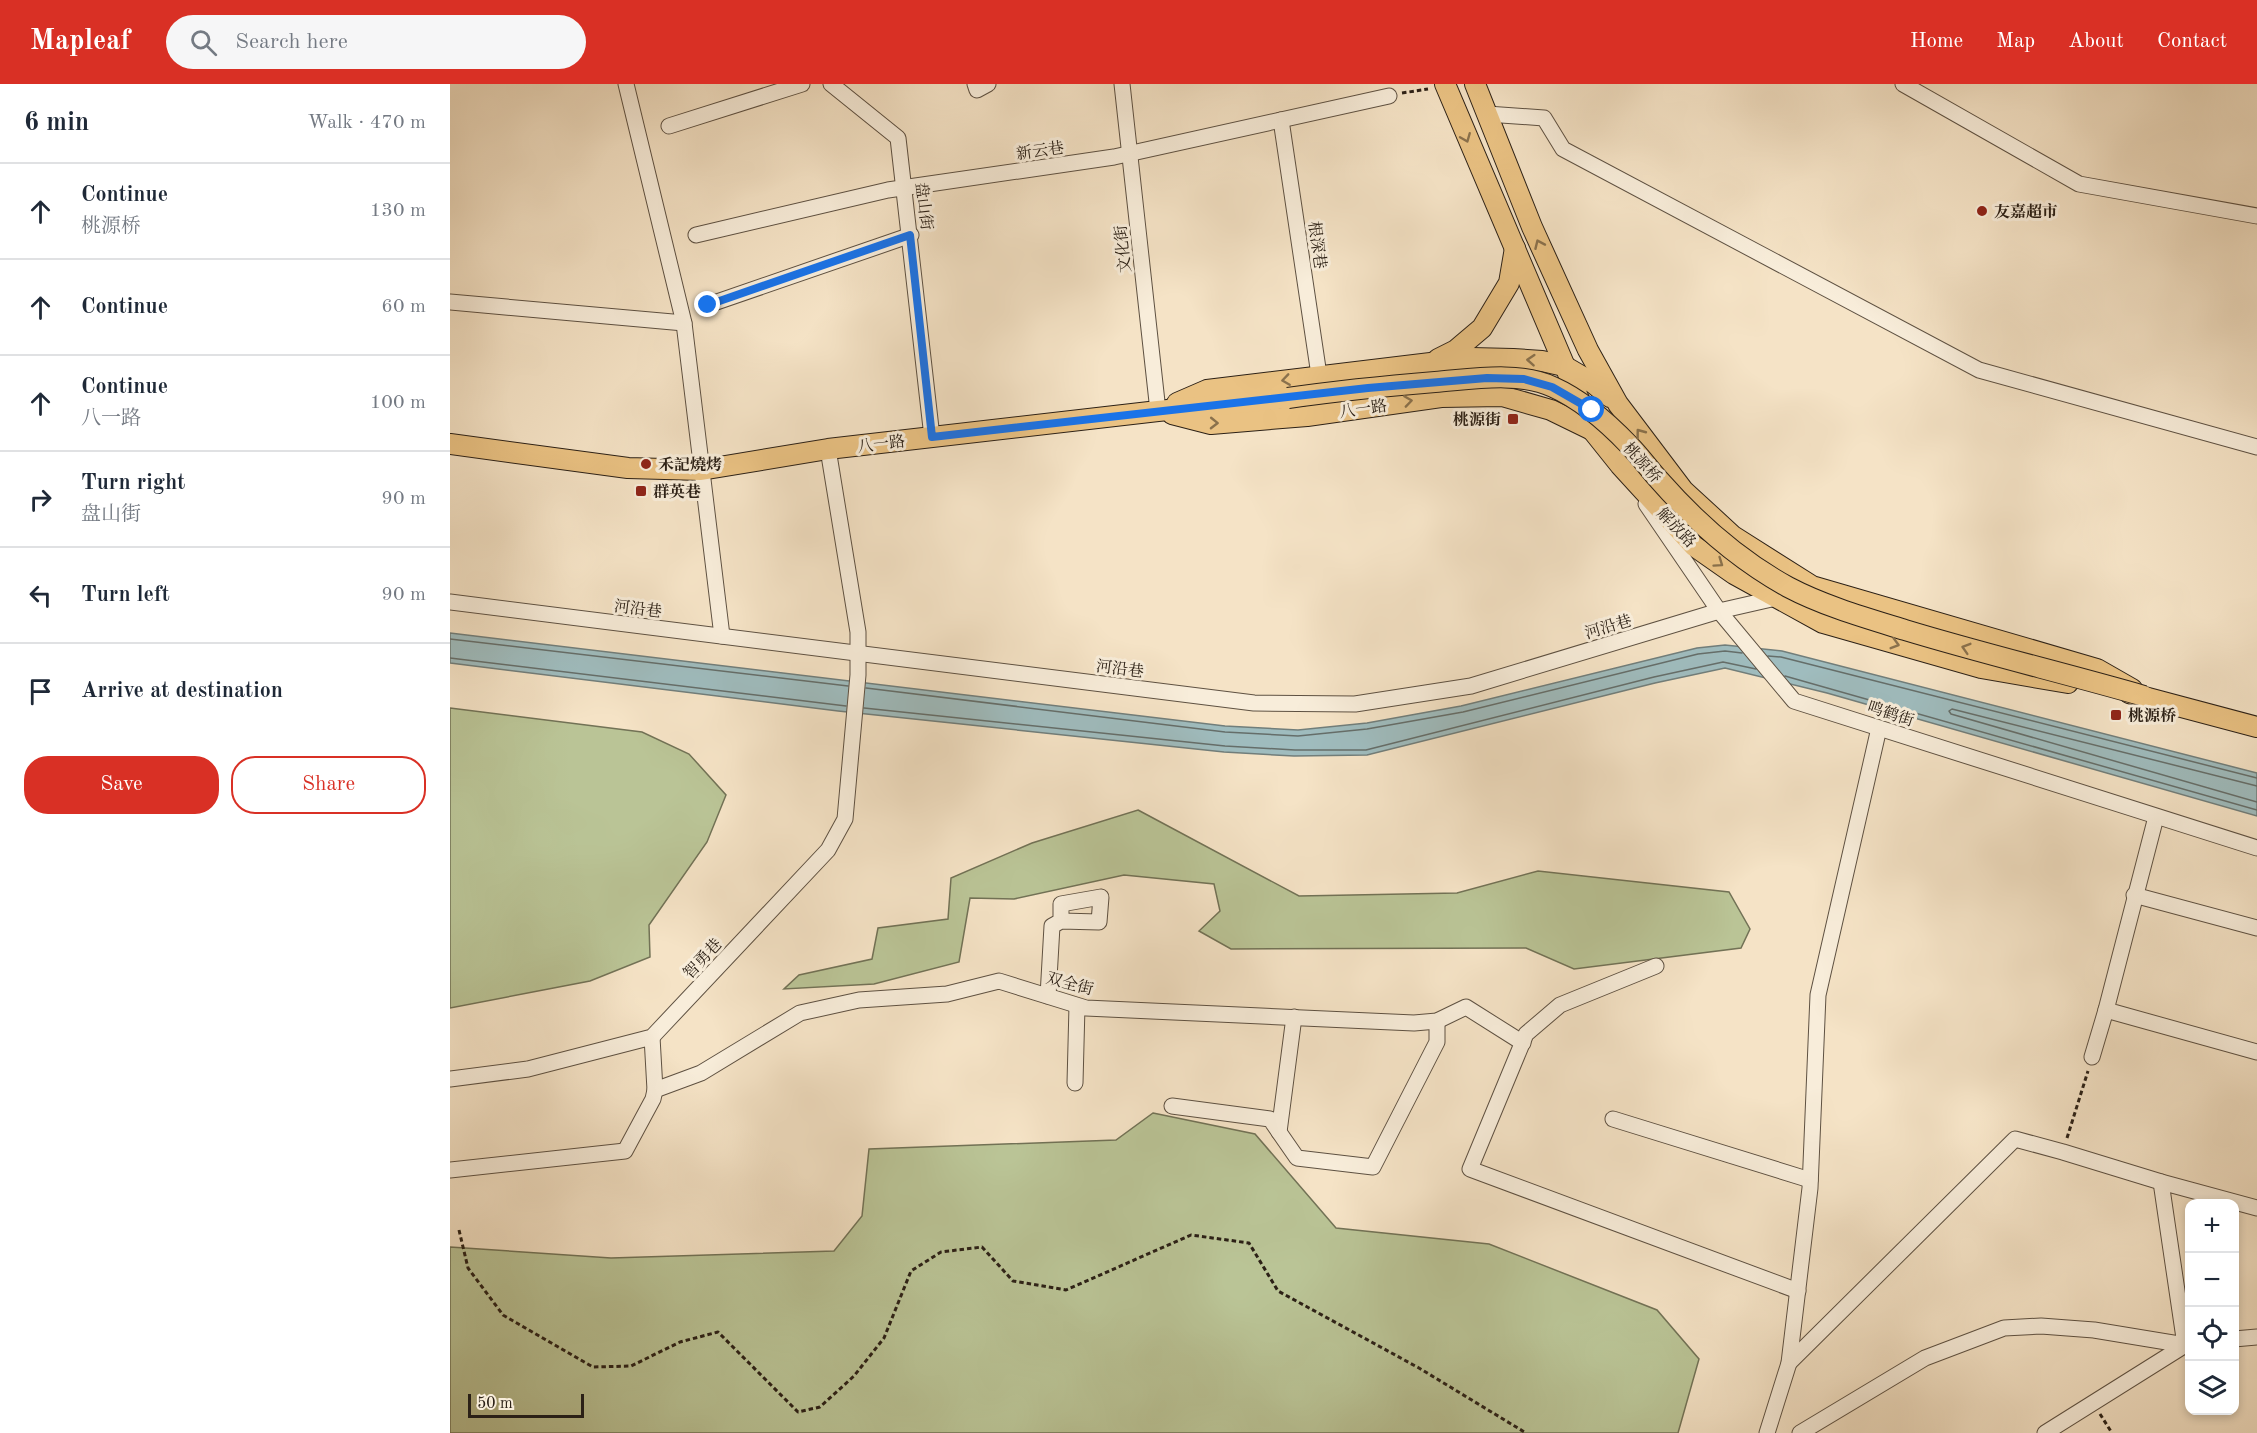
<!DOCTYPE html>
<html lang="en">
<head>
<meta charset="utf-8">
<style>
	:root { --surface:#fff; --page:#f6f6f7; --text:#1f2937; --muted:#747a83; --line:#e0e1e3; --accent:#d93025 }
	body { margin:0; font-family:"Old Standard TT","Noto Serif SC",serif; background:var(--page); color:var(--text) }
	.controls { position:absolute; right:18px; bottom:18px; display:grid; overflow:hidden; border-radius:12px; box-shadow:0 3px 9px #0003 }
	.controls button { width:54px; height:54px; display:grid; place-items:center; padding:0; border:0; border-bottom:2px solid var(--line); background:var(--surface); color:var(--text); font:30px sans-serif }
	.scale { position:absolute; left:18px; bottom:15px; width:116px; box-sizing:border-box; padding-left:6px; border:3px solid #2b2016; border-top:0; font-size:16px; line-height:21px; white-space:nowrap; color:#2b2016; -webkit-text-stroke:4px #f8edda; paint-order:stroke }
	.stop { position:absolute; width:18px; height:18px; margin:-14px; border:4px solid #1a73e8; border-radius:50%; background:#fff }
	.stop.end { background:#1a73e8; border-color:#fff; box-shadow:0 2px 6px #0008 }
	.list { margin:0; padding:0; list-style:none }
	h2 { display:flex; justify-content:space-between; align-items:center; height:78px; margin:0; padding:0 24px; font-size:26px }
	h2 small { font-size:20px; font-weight:400; color:var(--muted) }
	.list li { display:grid; grid-template-columns:39px 1fr auto; gap:18px; align-items:center; box-sizing:border-box; height:96px; padding:0 24px; border-top:2px solid var(--line) }
	.list b { display:block; font-size:22px; white-space:nowrap }
	.list p { margin:0; font-size:20px; white-space:nowrap; color:var(--muted) }
	.list em { font-size:20px; font-style:normal; color:var(--muted) }
	.actions { display:flex; gap:12px; padding:18px 24px }
	.actions a { flex:1; padding:14px 0; border:2px solid var(--accent); border-radius:24px; text-align:center; font-size:21px; color:var(--accent) }
	.actions .main { background:var(--accent); color:#fff }
	.icon { flex:none; width:33px; height:33px; fill:none; stroke:currentColor; stroke-width:2; stroke-linecap:round; stroke-linejoin:round }
	.map { position:relative; flex:none; width:1807px; height:1349px; overflow:hidden }
	header { display:flex; align-items:center; gap:36px; box-sizing:border-box; height:84px; padding:0 30px; background:var(--accent); color:#fff }
	header strong { font-size:28px }
	nav { display:flex; gap:33px; margin-inline-start:auto; font-size:21px }
	.search { width:420px; height:54px; background:var(--page); display:flex; align-items:center; gap:15px; box-sizing:border-box; padding:0 21px; border-radius:33px; color:var(--muted); font-size:22px }
	main { display:flex }
	aside { flex:1; background:var(--surface) }
	.map>svg:first-child { display:block }
</style>
</head>
<body>
<header>
<strong>Mapleaf</strong>
<div class="search"><svg class="icon" aria-label="search" viewBox="0 0 24 24"><circle cx="10" cy="10" r="6"/><path d="M15 15l6 6"/></svg>Search here</div>
<nav><a>Home</a><a>Map</a><a>About</a><a>Contact</a></nav>
</header>
<main>
<aside>
<h2>6 min<small>Walk · 470 m</small></h2>
<ul class="list">
<li><svg class="icon" aria-label="ahead" viewBox="0 0 24 24"><path d="M12 20V5M6 11l6-6 6 6"/></svg><div><b>Continue</b><p>桃源桥</p></div><em>130 m</em></li>
<li><svg class="icon" aria-label="ahead" viewBox="0 0 24 24"><path d="M12 20V5M6 11l6-6 6 6"/></svg><div><b>Continue</b></div><em>60 m</em></li>
<li><svg class="icon" aria-label="ahead" viewBox="0 0 24 24"><path d="M12 20V5M6 11l6-6 6 6"/></svg><div><b>Continue</b><p>八一路</p></div><em>100 m</em></li>
<li><svg class="icon" aria-label="right" viewBox="0 0 24 24"><path d="M7 20v-9h11M14 6l5 5-5 5"/></svg><div><b>Turn right</b><p>盘山街</p></div><em>90 m</em></li>
<li><svg class="icon" aria-label="left" viewBox="0 0 24 24"><path d="M17 20v-9H6M10 6l-5 5 5 5"/></svg><div><b>Turn left</b></div><em>90 m</em></li>
<li><svg class="icon" aria-label="arrive" viewBox="0 0 24 24"><path d="M6 21V4h12l-3 4 3 4H6"/></svg><div><b>Arrive at destination</b></div></li>
</ul>
<div class="actions"><a class="main">Save</a><a>Share</a></div>
</aside>
<div class="map">
<svg width="1807" height="1349" viewBox="0 0 1807 1349">
	<rect width="100%" height="100%" fill="#f5e3c6"/>
	<filter id="stains"><feTurbulence type="fractalNoise" baseFrequency=".00333" numOctaves="4"/><feColorMatrix values="0 0 0 0 .2 0 0 0 0 .09 0 0 0 0 .02 0 0 0 .5 -.17"/></filter>
	<radialGradient id="worn" r=".72"><stop offset=".6" stop-color="#630" stop-opacity="0"/><stop offset="1" stop-color="#630" stop-opacity=".3"/></radialGradient>
	<g fill="#bac496" stroke="#727256" stroke-width="1.5">
		<polygon points="0,624 192,648 239,670 276,711 257,758 199,841 200,873 140,897 0,924"/>
		<polygon points="688,726 849,812 1007,809 1088,787 1279,808 1300,845 1291,864 1124,885 1076,864 781,865 749,847 770,827 764,800 674,791 564,815 520,814 509,878 424,900 334,905 349,891 422,875 428,844 498,835 501,794 582,759"/>
		<polygon points="703,1029 805,1050 886,1144 1039,1160 1207,1226 1249,1275 1228,1349 0,1349 0,1163 161,1174 384,1167 412,1132 419,1065 666,1056"/>
	</g>
	<polygon fill="#9fbcbe" stroke="#717e7b" stroke-width="1.5" points="0,549 775,642 848,646 917,639 1011,622 1247,564 1275,561 1332,567 1807,689 1807,732 1377,609 1275,584 1205,599 917,671 844,672 774,668 388,627 0,579"/>
	<g fill="none" stroke-linecap="round" stroke-linejoin="round">
		<g stroke="#656e6a" stroke-width="1.5">
			<polyline points="0,555 398,602"/>
			<polyline points="1318,572 1331,573 1807,694"/>
			<polyline points="0,574 396,622"/>
			<polyline points="1335,592 1807,726"/>
			<polyline points="416,604 775,648 848,652 917,645 1013,628 1248,570 1275,567 1292,569"/>
			<polyline points="414,624 775,662 845,666 916,666 1204,593 1273,578 1306,585"/>
			<polyline points="1807,702 1502,625 1499,627 1501,630 1807,718"/>
		</g>
		<g stroke="#5e5142" stroke-width="17">
			<g id="minor">
				<polyline points="176,0 234,239 272,552"/>
				<polyline points="381,0 448,54 482,353"/>
				<polyline points="525,0 527,6 538,0"/>
				<polyline points="672,0 708,327"/>
				<polyline points="1453,0 1629,100 1807,132"/>
				<polyline points="1037,30 1094,34 1113,65 1529,286 1807,363"/>
				<polyline points="831,36 869,291"/>
				<polyline points="219,42 352,0"/>
				<polyline points="246,151 438,106 664,73 939,12"/>
				<polyline points="0,218 234,239"/>
				<polyline points="258,221 461,151"/>
				<polyline points="1196,420 1269,527 1344,617 1807,764"/>
				<polyline points="0,518 804,619 905,620 1021,602 1269,527 1326,514"/>
				<polyline points="1706,733 1656,926 1807,968"/>
				<polyline points="1684,811 1807,844"/>
				<polyline points="1206,882 1110,921 1076,950 1020,1085 1348,1207"/>
				<polyline points="598,912 602,842 611,837 649,838 651,813 611,820 611,837"/>
				<polyline points="1642,973 1656,926"/>
				<polyline points="0,995 78,985 202,953 378,766 395,735 408,591 408,548 378,365"/>
				<polyline points="625,999 627,922"/>
				<polyline points="205,1006 251,989 350,929 409,916 497,910 549,897 636,924 964,939 987,937 1016,923 1073,959"/>
				<polyline points="722,1022 820,1035 847,1074 923,1083 987,958 987,937"/>
				<polyline points="1163,1035 1360,1096"/>
				<polyline points="829,1048 844,933"/>
				<polyline points="0,1086 175,1067 203,1015 205,1006 202,953"/>
				<polyline points="1784,1255 1807,1253"/>
				<polyline points="1339,1279 1565,1055 1613,1068 1711,1098"/>
				<polyline points="1317,1349 1339,1279 1360,1104 1368,911 1429,644"/>
				<polyline points="1350,1349 1475,1274 1554,1244 1591,1242 1644,1246 1735,1261 1711,1098 1807,1124"/>
				<polyline points="1595,1349 1737,1260"/>
			</g>
		</g>
		<g stroke="#2b2016" stroke-width="22">
			<g id="major">
				<polyline points="995,0 1142,346 1170,381 1244,462 1284,490 1373,539 1531,584 1618,599"/>
				<polyline points="1025,0 1082,143 1138,266 1168,320 1233,406 1283,452 1362,502 1647,585 1682,605"/>
				<polyline points="988,275 1006,266 1032,244 1059,199 1065,164"/>
				<polyline points="727,319 757,306 1022,274 1063,275 1092,277 1114,282 1143,299 1160,313"/>
				<polyline points="722,330 761,340 857,332 991,313 1052,312 1101,326 1142,346"/>
				<polyline points="0,360 178,384 251,386 378,365 708,327 838,314"/>
				<polyline points="1679,609 1807,643"/>
			</g>
		</g>
		<g stroke="#2b2016" stroke-width="3" stroke-dasharray="4.5 3" stroke-linecap="butt">
			<polyline points="952,9 978,5"/>
			<polyline points="1617,1054 1638,987"/>
			<polyline points="9,1146 18,1184 53,1231 143,1283 181,1282 230,1258 268,1248 348,1328 370,1323 404,1292 434,1254 461,1187 491,1168 532,1163 563,1197 616,1206 741,1151 799,1159 828,1207 969,1284 1076,1349"/>
			<polyline points="1650,1330 1662,1349"/>
		</g>
		<use href="#minor" stroke="#f8edda" stroke-width="15"/>
		<use href="#major" stroke="#eac283" stroke-width="20"/>
		<g stroke="#2b2016" stroke-width="22" stroke-linecap="butt">
			<path id="major-bridge" d="M838 314C887 307 936 302 985 298 1023 295 1068 287 1103 303 1132 316 1157 338 1179 361 1190 372 1199 385 1210 397 1247 439 1289 476 1338 503 1374 522 1416 534 1455 546 1534 570 1614 589 1694 612"/>
		</g>
		<use href="#major-bridge" stroke="#eac283" stroke-width="20"/>
	</g>
	<defs><path id="oneway-chevron" d="M-2-3.5L2.5 0L-2 3.5" fill="none" stroke-width="1.6" stroke-linecap="round" stroke-linejoin="round" transform="scale(1.5)"/></defs>
	<g stroke="#8a714c">
		<use href="#oneway-chevron" transform="translate(1016 54) rotate(68)"/>
		<use href="#oneway-chevron" transform="translate(1089 160) rotate(-114)"/>
		<use href="#oneway-chevron" transform="translate(1081 276) rotate(-176)"/>
		<use href="#oneway-chevron" transform="translate(836 296) rotate(172)"/>
		<use href="#oneway-chevron" transform="translate(958 317) rotate(-8)"/>
		<use href="#oneway-chevron" transform="translate(764 339) rotate(1)"/>
		<use href="#oneway-chevron" transform="translate(1190 349) rotate(-127)"/>
		<use href="#oneway-chevron" transform="translate(1269 479) rotate(35)"/>
		<use href="#oneway-chevron" transform="translate(1445 560) rotate(16)"/>
		<use href="#oneway-chevron" transform="translate(1516 564) rotate(-163)"/>
	</g>
	<g fill="none" stroke-linecap="round" stroke-linejoin="round">
		<polyline stroke="#1a73e8" stroke-width="8" points="258,221 460,151 482,353 918,304 1037,294 1074,295 1102,303 1142,326"/>
	</g>
	<g fill="#8f2418" stroke="#f8edda" stroke-width="2">
		<circle cx="1532" cy="127" r="6"/>
		<rect x="1057" y="329" width="12" height="12" rx="3"/>
		<circle cx="196" cy="380" r="6"/>
		<rect x="185" y="401" width="12" height="12" rx="3"/>
		<rect x="1660" y="625" width="12" height="12" rx="3"/>
	</g>
	<g text-anchor="middle" stroke-width="6" stroke-linejoin="round" paint-order="stroke">
		<g font-size="16" fill="#2b2016" stroke="#f8edda">
			<text transform="translate(590 66) rotate(-8)" y="6">新云巷</text>
			<text transform="translate(475 122) rotate(83)" y="6">盘山街</text>
			<text transform="translate(868 161) rotate(82)" y="6">根深巷</text>
			<text transform="translate(672 165) rotate(-96)" y="6">文化街</text>
			<text transform="translate(913 324) rotate(-8)" y="6">八一路</text>
			<text transform="translate(431 359) rotate(-7)" y="6">八一路</text>
			<text transform="translate(1193 378) rotate(48)" y="6">桃源桥</text>
			<text transform="translate(1227 443) rotate(46)" y="6">解放路</text>
			<text transform="translate(188 524) rotate(7)" y="6">河沿巷</text>
			<text transform="translate(1158 542) rotate(-17)" y="6">河沿巷</text>
			<text transform="translate(670 584) rotate(7)" y="6">河沿巷</text>
			<text transform="translate(1441 629) rotate(18)" y="6">鸣鹤街</text>
			<text transform="translate(252 874) rotate(-47)" y="6">智勇巷</text>
			<text transform="translate(620 899) rotate(15)" y="6">双全街</text>
		</g>
		<g font-size="16" font-weight="bold" fill="#2b2016" stroke="#f8edda" text-anchor="start">
			<text x="1544" y="133">友嘉超市</text>
			<text x="1051" y="341" text-anchor="end">桃源街</text>
			<text x="208" y="386">禾記燒烤</text>
			<text x="203" y="413">群英巷</text>
			<text x="1678" y="637">桃源桥</text>
		</g>
	</g>
	<rect width="100%" height="100%" filter="url(#stains)"/>
	<rect width="100%" height="100%" fill="url(#worn)"/>
</svg>
<div class="controls">
<button>+</button>
<button>−</button>
<button><svg class="icon" aria-label="locate" viewBox="0 0 24 24"><circle cx="12" cy="12" r="6"/><path d="M12 2v4M12 18v4M2 12h4M18 12h4"/></svg></button>
<button><svg class="icon" aria-label="layers" viewBox="0 0 24 24"><path d="M12 4l9 5-9 5-9-5zM3 14l9 5 9-5"/></svg></button>
</div>
<div class="scale">50 m</div>
<div class="stop" style="left:1142px;top:326px"></div>
<div class="stop end" style="left:258px;top:221px"></div>
</div>
</main>
</body>
</html>
